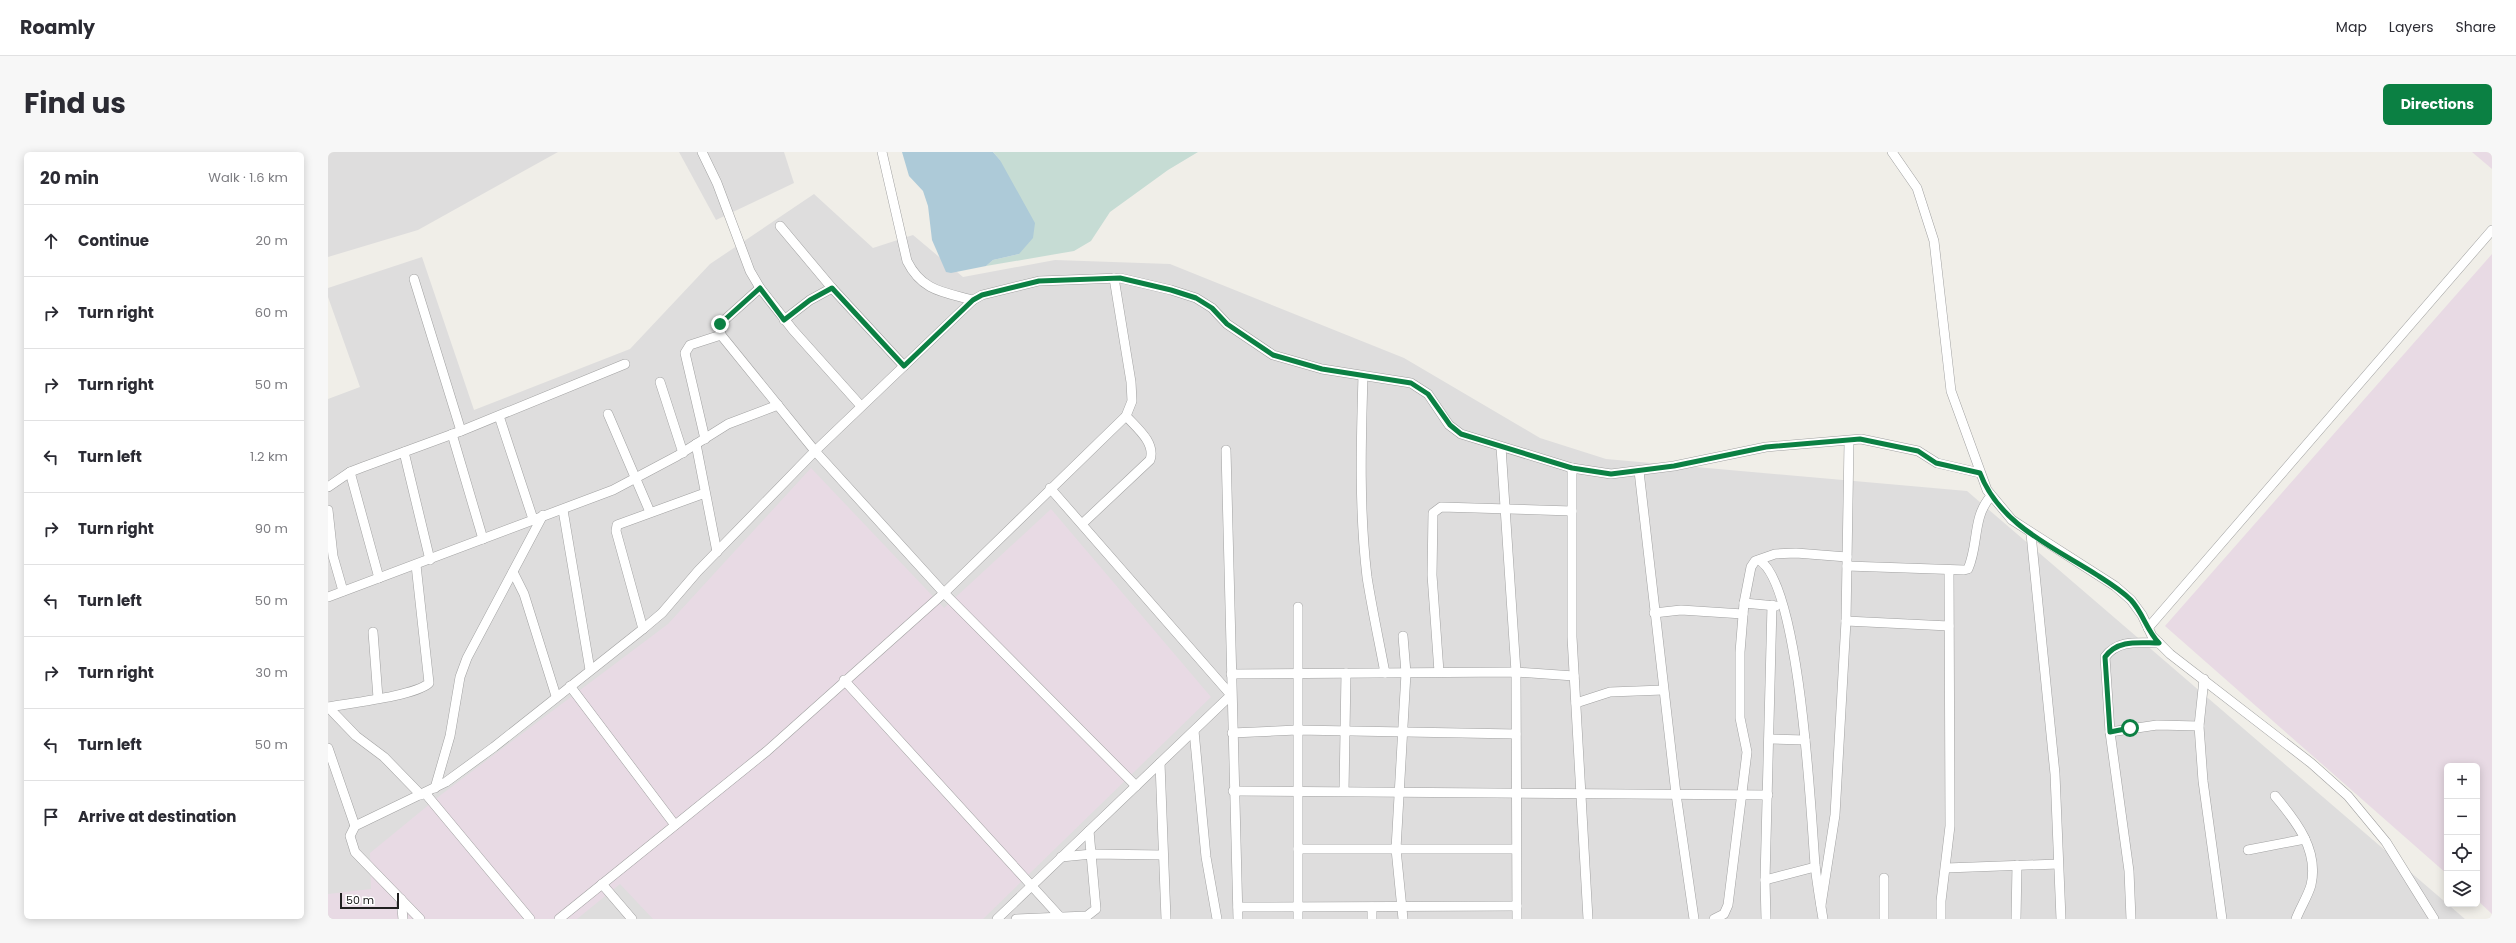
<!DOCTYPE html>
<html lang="en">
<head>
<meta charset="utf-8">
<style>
	:root { --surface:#fff; --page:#f7f7f7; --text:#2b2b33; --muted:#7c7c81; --line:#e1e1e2; --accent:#0b8043 }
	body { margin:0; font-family:Poppins,sans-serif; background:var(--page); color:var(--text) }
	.controls { position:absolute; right:12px; bottom:12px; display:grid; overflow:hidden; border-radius:6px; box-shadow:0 2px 10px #0003 }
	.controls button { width:36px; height:36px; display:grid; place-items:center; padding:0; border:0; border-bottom:1px solid var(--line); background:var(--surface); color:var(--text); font:20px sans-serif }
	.scale { position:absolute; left:12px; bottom:10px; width:59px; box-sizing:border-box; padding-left:4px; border:2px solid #202020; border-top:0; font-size:11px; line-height:14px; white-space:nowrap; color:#202020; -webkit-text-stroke:3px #fff; paint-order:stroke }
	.stop { position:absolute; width:12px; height:12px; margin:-9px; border:3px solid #0b8043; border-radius:50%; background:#fff }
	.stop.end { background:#0b8043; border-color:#fff; box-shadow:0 1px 4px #0008 }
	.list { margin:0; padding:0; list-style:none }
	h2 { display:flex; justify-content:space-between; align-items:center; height:52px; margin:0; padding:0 16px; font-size:17px }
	h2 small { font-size:13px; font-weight:400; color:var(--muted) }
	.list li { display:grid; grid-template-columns:26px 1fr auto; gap:12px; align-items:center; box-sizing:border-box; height:72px; padding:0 16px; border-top:1px solid var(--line) }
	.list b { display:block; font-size:15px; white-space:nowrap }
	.list em { font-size:13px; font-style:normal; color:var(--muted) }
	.icon { flex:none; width:22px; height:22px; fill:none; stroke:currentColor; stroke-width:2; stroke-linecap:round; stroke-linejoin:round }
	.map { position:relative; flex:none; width:2164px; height:767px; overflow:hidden; border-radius:6px }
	header { display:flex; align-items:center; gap:24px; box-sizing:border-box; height:56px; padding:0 20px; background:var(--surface); border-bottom:1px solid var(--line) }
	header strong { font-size:19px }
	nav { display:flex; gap:22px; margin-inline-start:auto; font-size:14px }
	.intro { display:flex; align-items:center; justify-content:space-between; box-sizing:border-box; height:96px; padding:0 24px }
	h1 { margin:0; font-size:28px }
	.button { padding:10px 18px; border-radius:6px; background:var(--accent); color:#fff; font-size:14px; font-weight:700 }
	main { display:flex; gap:24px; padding:0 24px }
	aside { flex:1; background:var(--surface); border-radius:6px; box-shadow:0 2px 10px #0003 }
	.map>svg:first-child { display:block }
</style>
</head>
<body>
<header>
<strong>Roamly</strong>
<nav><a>Map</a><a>Layers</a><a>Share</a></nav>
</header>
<div class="intro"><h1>Find us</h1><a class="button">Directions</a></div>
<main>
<aside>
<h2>20 min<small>Walk · 1.6 km</small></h2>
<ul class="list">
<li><svg class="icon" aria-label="ahead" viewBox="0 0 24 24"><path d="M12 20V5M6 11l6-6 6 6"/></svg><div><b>Continue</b></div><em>20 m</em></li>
<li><svg class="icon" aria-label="right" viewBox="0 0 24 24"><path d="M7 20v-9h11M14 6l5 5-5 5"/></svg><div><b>Turn right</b></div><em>60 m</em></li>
<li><svg class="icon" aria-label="right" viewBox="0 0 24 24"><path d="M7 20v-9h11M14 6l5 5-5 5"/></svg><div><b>Turn right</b></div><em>50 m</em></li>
<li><svg class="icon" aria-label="left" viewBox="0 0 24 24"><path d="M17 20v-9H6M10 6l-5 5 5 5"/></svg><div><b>Turn left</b></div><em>1.2 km</em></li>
<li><svg class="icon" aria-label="right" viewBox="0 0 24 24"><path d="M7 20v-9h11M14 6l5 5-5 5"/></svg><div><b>Turn right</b></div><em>90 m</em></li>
<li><svg class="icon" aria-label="left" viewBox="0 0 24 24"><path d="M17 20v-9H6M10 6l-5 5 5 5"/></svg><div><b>Turn left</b></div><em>50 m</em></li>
<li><svg class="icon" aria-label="right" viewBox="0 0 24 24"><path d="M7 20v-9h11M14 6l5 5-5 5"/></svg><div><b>Turn right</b></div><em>30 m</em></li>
<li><svg class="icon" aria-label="left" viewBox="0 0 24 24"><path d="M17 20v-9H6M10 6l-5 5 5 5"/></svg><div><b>Turn left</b></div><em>50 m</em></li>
<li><svg class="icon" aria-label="arrive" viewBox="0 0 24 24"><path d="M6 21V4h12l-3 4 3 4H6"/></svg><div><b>Arrive at destination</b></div></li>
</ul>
</aside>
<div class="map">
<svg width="2164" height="767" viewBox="0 0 2164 767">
	<rect width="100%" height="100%" fill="#f0eee8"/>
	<g fill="#dedddd">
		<polygon points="0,0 230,0 90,78 0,105"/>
		<polygon points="351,0 456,0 466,31 388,68"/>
		<polygon points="486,42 545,96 585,83 635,125 727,108 842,112 1076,206 1212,286 1278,307 1639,339 2137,767 0,767 0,247 32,235 0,145 0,136 94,105 146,258 302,197 382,112"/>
	</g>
	<g fill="#e8dae4">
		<polygon points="2144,0 2164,0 2164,17"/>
		<polygon points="2164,102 2164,762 2149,748 2149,614 2119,614 2119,722 1837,474"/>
		<polygon points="483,316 616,456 723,357 883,545 655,767 325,767 292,732 249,767 0,767 0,742 43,737 42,701 114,642 340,472"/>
	</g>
	<polygon fill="#c6dcd4" points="665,0 870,0 840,18 782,60 763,89 746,99 658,114 665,108 691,102 672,8"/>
	<polygon fill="#adcad8" points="574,0 665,0 672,8 707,71 705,86 691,102 665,108 658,114 623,121 618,120 604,88 600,54 595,39 581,24"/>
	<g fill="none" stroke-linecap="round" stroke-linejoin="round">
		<g stroke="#a1a1a1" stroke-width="10">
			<g id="street">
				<polyline points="374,0 389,31 422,119 432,136 465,178 533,254"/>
				<path d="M554 0 579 109C594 139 615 140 645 148"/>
				<polyline points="1564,0 1589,36 1606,89 1623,239 1659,338 1684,368 1787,434 1803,448 1814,463 1824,484 1842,502 1983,611 2020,644 2058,690 2106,767"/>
				<polyline points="452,74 504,136 576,214"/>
				<polyline points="86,127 133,279"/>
				<polyline points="432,136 392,172 393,183 487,299 616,441 808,634"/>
				<polyline points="456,168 482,148 504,136"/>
				<path d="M1035 224C1033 290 1031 358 1039 425 1044 457 1051 489 1057 521"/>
				<polyline points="332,230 355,301"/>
				<polyline points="280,262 322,360"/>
				<polyline points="171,264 205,367"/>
				<polyline points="124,282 155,387"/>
				<polyline points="377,287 357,201 362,193 393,183"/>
				<polyline points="368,292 389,400"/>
				<polyline points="1173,295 1188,520 1189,767"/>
				<polyline points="898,298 910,767"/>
				<polyline points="76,300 102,408"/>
				<polyline points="1244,316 1244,485 1260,767"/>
				<polyline points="1311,319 1348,642 1366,767"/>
				<polyline points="22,320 51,426"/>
				<polyline points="0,335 22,320 35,315 133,279 297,212"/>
				<polyline points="0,358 5,404 15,439"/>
				<polyline points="235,358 262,518"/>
				<path d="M754 372 822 308C828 291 809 276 798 264"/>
				<polyline points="1703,382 1727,622 1733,767"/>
				<path d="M1431 408C1472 432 1483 661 1487 713 1489 731 1492 749 1495 767"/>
				<path d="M1519 414 1636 418 1640 417C1651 392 1644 365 1663 344"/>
				<polyline points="185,420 196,442 228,544"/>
				<polyline points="0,445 285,338 349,304 400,272 450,253"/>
				<polyline points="1416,451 1448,454"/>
				<polyline points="970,455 970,767"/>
				<polyline points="1326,461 1353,458 1415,462"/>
				<polyline points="1518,469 1621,474"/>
				<polyline points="1820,476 2164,78"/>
				<polyline points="315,477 288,379 289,373 377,341"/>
				<polyline points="45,480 50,546"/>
				<polyline points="1075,484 1078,521 1068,697 1075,767"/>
				<polyline points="1111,520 1104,423 1105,361 1113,355 1244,359"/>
				<polyline points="903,522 1188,520 1246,524"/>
				<polyline points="1876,527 1871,574 1875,629 1894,767"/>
				<polyline points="516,528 734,767"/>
				<polyline points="242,534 347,673"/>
				<polyline points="1248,551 1282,540 1335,538"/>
				<path d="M0 555C22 551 87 544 101 531L88 413"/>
				<polyline points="0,555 28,584 56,605 93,643"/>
				<polyline points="866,579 878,705 889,767"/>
				<polyline points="1782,580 1829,573 1871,574"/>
				<polyline points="904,581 969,578 1188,582"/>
				<polyline points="1441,587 1477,588"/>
				<polyline points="0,596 27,674"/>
				<polyline points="832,611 838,767"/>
				<polyline points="107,636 122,584 132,525 139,506 215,363"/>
				<polyline points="905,639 1440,643"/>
				<polyline points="1016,639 1018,521"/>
				<polyline points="97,641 202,767"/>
				<path d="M1947 644C1968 669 1991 698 1983 733 1980 744 1972 756 1968 767"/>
				<polyline points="970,697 1188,697"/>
				<polyline points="1920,698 1977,687"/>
				<polyline points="733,705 764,702 835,703"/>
				<polyline points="1618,716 1730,712"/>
				<polyline points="1437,728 1487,715"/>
				<polyline points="274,732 304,767"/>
				<polyline points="73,747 75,767"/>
				<polyline points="1493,753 1507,663 1518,469 1521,290"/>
				<polyline points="910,755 1189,754"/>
				<polyline points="1044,755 1044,767"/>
				<polyline points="92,767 27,700 22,684 27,674 118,630 166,595 315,477 334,461 370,419 487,299 645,148 654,143 711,129 792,126 843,138 868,146 884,156 899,172 945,203 994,217 1083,231 1100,242 1121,273 1133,282 1244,316 1283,322 1346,314 1438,295 1533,287 1590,299 1609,311 1652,321"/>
				<polyline points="231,767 439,599 616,441 798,264 804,249 803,230 786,126"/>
				<polyline points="669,767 903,543 722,336"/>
				<polyline points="688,767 759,764 768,757 761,679"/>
				<polyline points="1386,767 1396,762 1400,753 1419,600 1412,566 1412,500 1416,451 1423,415 1427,409 1447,402 1468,401 1519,405"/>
				<polyline points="1438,767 1437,728 1444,453"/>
				<polyline points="1556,767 1556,726"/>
				<polyline points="1613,767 1613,749 1622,674 1621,418"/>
				<polyline points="1688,767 1689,713"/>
				<path d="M1803 767 1801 719 1782 580 1777 505C1790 487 1811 491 1831 491"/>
			</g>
		</g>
		<use href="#street" stroke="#fff" stroke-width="9"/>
	</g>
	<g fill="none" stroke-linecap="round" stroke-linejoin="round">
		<path stroke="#0b8043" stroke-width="5" d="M392 172 432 136 456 168 482 148 504 136 576 214 645 148 654 143 711 129 792 126 843 138 868 146 884 156 899 172 945 203 994 217 1083 231 1100 242 1122 273 1133 282 1244 316 1283 322 1346 314 1438 295 1532 287 1590 299 1608 311 1652 321C1671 372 1725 395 1769 423 1780 430 1793 438 1803 448 1815 461 1819 479 1831 491 1811 491 1790 487 1777 505L1782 580 1802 576"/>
	</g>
</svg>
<div class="controls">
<button>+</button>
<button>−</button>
<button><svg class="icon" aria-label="locate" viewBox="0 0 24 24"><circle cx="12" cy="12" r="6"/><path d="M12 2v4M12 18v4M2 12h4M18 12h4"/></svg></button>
<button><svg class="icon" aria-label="layers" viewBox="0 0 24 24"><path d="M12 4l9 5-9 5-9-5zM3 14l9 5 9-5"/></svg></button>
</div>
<div class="scale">50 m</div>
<div class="stop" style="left:1802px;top:576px"></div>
<div class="stop end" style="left:392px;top:172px"></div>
</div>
</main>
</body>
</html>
